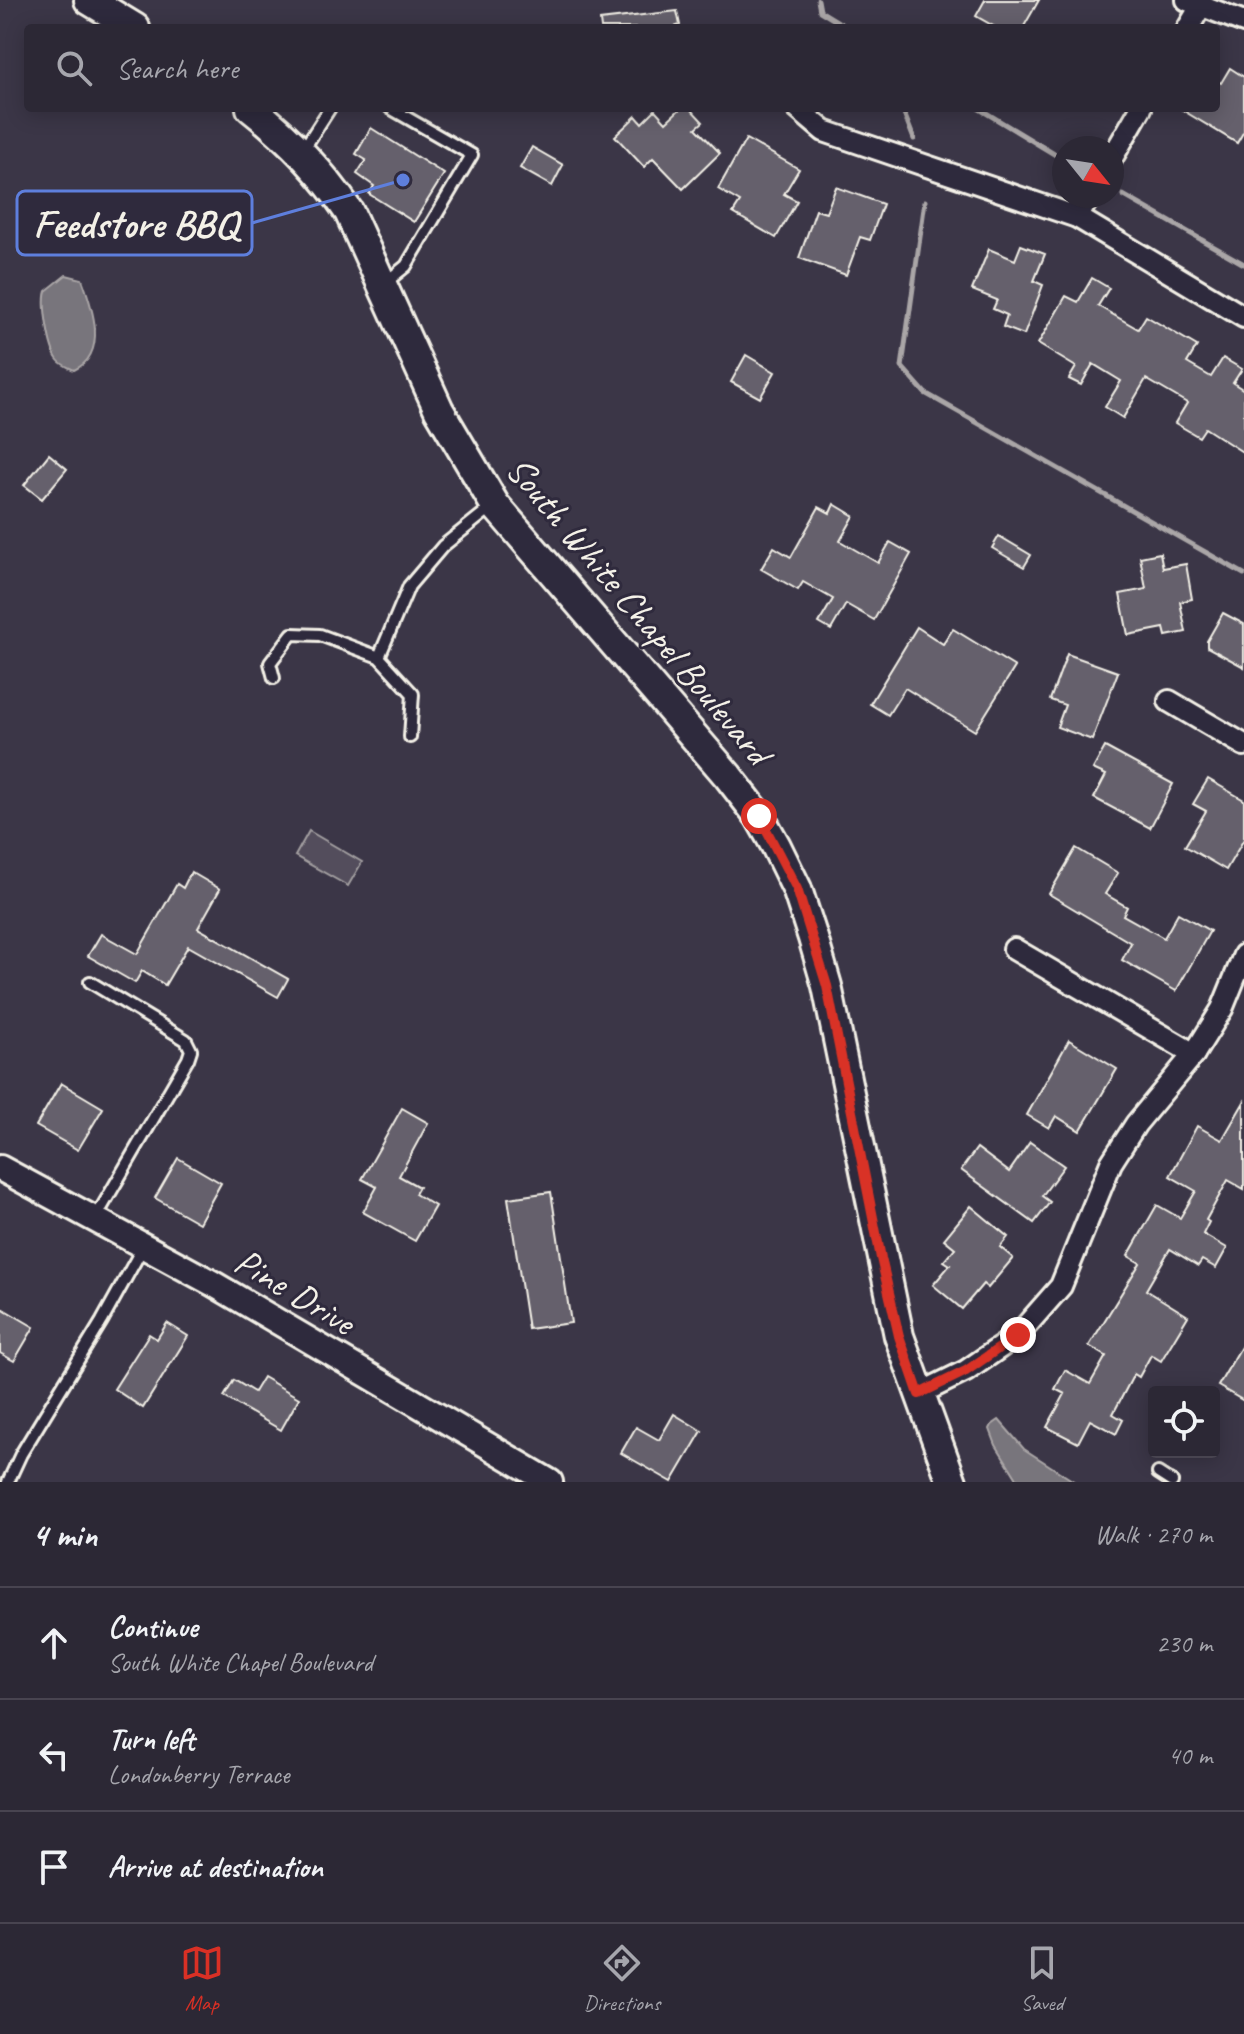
<!DOCTYPE html>
<html lang="en">
<head>
<meta charset="utf-8">
<style>
	:root { --surface:#2c2835; --page:#383441; --text:#f1f3f6; --muted:#a6a6ad; --line:#484450; --accent:#d93025 }
	body { margin:0; font-family:Caveat,sans-serif; background:var(--page); color:var(--text) }
	.controls { position:absolute; right:24px; bottom:24px; display:grid; overflow:hidden; border-radius:8px; box-shadow:0 4px 20px #0003 }
	.controls button { width:72px; height:72px; display:grid; place-items:center; padding:0; border:0; border-bottom:2px solid var(--line); background:var(--surface); color:var(--text); font:40px sans-serif }
	.compass { position:absolute; left:1052px; top:136px; width:72px; height:72px; border-radius:50%; background:var(--surface); box-shadow:0 4px 20px #0003; rotate:120deg }
	.stop { position:absolute; width:24px; height:24px; margin:-18px; border:6px solid #d93025; border-radius:50%; background:#fff }
	.stop.end { background:#d93025; border-color:#fff; box-shadow:0 2px 8px #0008 }
	.list { margin:0; padding:0; list-style:none }
	h2 { display:flex; justify-content:space-between; align-items:center; height:104px; margin:0; padding:0 32px; font-size:34px }
	h2 small { font-size:26px; font-weight:400; color:var(--muted) }
	.list li { display:grid; grid-template-columns:52px 1fr auto; gap:24px; align-items:center; box-sizing:border-box; height:112px; padding:0 32px; border-top:2px solid var(--line) }
	.list b { display:block; font-size:30px; white-space:nowrap }
	.list p { margin:0; font-size:26px; white-space:nowrap; color:var(--muted) }
	.list em { font-size:26px; font-style:normal; color:var(--muted) }
	.icon { flex:none; width:44px; height:44px; fill:none; stroke:currentColor; stroke-width:2; stroke-linecap:round; stroke-linejoin:round }
	.map { position:relative; flex:none; width:1244px; height:1482px; overflow:hidden }
	.search { position:absolute; background:var(--surface); box-shadow:0 4px 20px #0003; left:24px; right:24px; top:24px; height:88px; display:flex; align-items:center; gap:20px; box-sizing:border-box; padding:0 28px; border-radius:8px; color:var(--muted); font-size:30px }
	.sheet { height:440px; background:var(--surface) }
	nav { display:flex; justify-content:space-around; align-items:center; box-sizing:border-box; height:112px; border-top:2px solid var(--line); background:var(--surface); font-size:22px; color:var(--muted) }
	nav a { display:grid; justify-items:center; gap:4px }
	nav .on { color:var(--accent) }
	.map>svg:first-child { display:block }
</style>
</head>
<body>
<div class="map">
<svg width="1244" height="1482" viewBox="0 0 1244 1482">
	<rect width="100%" height="100%" fill="#3b3647"/>
	<filter id="ink" filterUnits="userSpaceOnUse"><feTurbulence type="fractalNoise" baseFrequency=".0125" numOctaves="2"/><feDisplacementMap in="SourceGraphic" scale="16" xChannelSelector="R" yChannelSelector="G"/><feConvolveMatrix kernelMatrix="1 2 1 2 8 2 1 2 1" color-interpolation-filters="sRGB"/></filter>
	<g filter="url(#ink)">
		<polygon fill="#534e5c" stroke="#a4a0a2" stroke-width="2" points="309,831 362,862 348,886 295,856"/>
		<g fill="#78747b" stroke="#aaa6a7" stroke-width="2">
			<path d="M66 275 82 279C92 306 109 354 74 370 68 367 62 365 58 360 49 349 42 304 46 291Z"/>
			<polygon points="999,1420 1024,1449 1075,1482 1019,1482 996,1445 990,1429 992,1425"/>
		</g>
		<g fill="none" stroke-linecap="round" stroke-linejoin="round">
			<g stroke="#aaa6a7" stroke-width="5">
				<polyline points="818,0 820,11 848,28"/>
				<polyline points="902,108 914,139"/>
				<polyline points="978,108 1064,160"/>
				<polyline points="1123,195 1244,264"/>
				<polyline points="925,201 902,367 925,393 1244,574"/>
			</g>
		</g>
		<g fill="#65616c" stroke="#f4f1e8" stroke-width="2">
			<polygon points="985,0 1039,0 1023,28 997,28 976,16"/>
			<polygon points="677,11 680,25 671,28 601,28 600,20"/>
			<polygon points="1230,68 1244,77 1244,131 1237,143 1179,108 1216,108 1216,80 1221,83"/>
			<polygon points="681,108 690,108 703,122 696,128 720,153 683,189 653,158 644,167 615,136 636,116 642,123 655,110 666,122"/>
			<polygon points="371,128 444,174 414,222 369,194 374,186 357,174 366,160 356,154"/>
			<polygon points="746,139 799,169 784,194 797,201 776,238 733,213 740,202 718,189"/>
			<polygon points="532,147 563,165 552,186 520,168"/>
			<polygon points="836,187 883,204 870,240 860,237 846,275 799,258 816,210 826,213"/>
			<polygon points="1021,245 1045,254 1034,281 1043,285 1024,335 1003,327 1007,315 993,309 997,300 972,290 989,249 1015,260"/>
			<polygon points="1092,278 1109,288 1098,306 1138,329 1146,316 1197,346 1187,363 1211,377 1223,358 1242,369 1233,383 1244,390 1244,453 1205,428 1199,437 1175,423 1187,403 1146,379 1123,418 1105,407 1121,381 1093,364 1081,385 1069,379 1076,367 1038,344 1066,296 1078,302"/>
			<polygon points="746,355 775,372 760,398 731,382"/>
			<polygon points="49,454 67,469 42,499 24,485"/>
			<polygon points="834,504 854,516 840,541 878,563 890,542 911,554 874,620 846,604 831,630 819,623 833,599 803,582 798,590 761,569 774,547 791,557 819,507 830,513"/>
			<polygon points="999,536 1031,555 1024,567 992,548"/>
			<polygon points="1160,553 1163,568 1186,564 1192,599 1180,602 1186,632 1166,636 1164,628 1128,635 1120,594 1146,589 1140,557"/>
			<polygon points="1223,613 1244,624 1244,667 1207,647 1207,641"/>
			<polygon points="917,627 943,644 953,629 1015,667 975,731 905,688 888,715 870,704"/>
			<polygon points="1067,654 1118,672 1092,740 1057,727 1065,705 1050,700"/>
			<polygon points="1105,747 1173,784 1150,828 1094,798 1106,775 1093,769"/>
			<polygon points="1208,779 1244,800 1244,839 1226,870 1185,846 1206,811 1193,804"/>
			<polygon points="1076,848 1118,873 1105,894 1127,907 1123,915 1164,938 1178,913 1210,931 1176,991 1122,960 1131,943 1049,894"/>
			<polygon points="191,872 220,889 198,928 288,979 278,997 188,946 165,985 142,971 135,983 88,956 101,934 137,954 177,884 183,888"/>
			<polygon points="1069,1040 1117,1069 1080,1131 1056,1116 1049,1128 1027,1115"/>
			<polygon points="61,1083 103,1108 78,1150 36,1126"/>
			<polygon points="1244,1102 1244,1189 1228,1180 1206,1220 1209,1222 1203,1234 1227,1248 1216,1268 1202,1260 1198,1266 1170,1249 1146,1290 1188,1316 1161,1361 1151,1355 1139,1377 1134,1374 1113,1414 1123,1420 1116,1434 1090,1420 1078,1443 1047,1427 1065,1394 1055,1389 1065,1370 1090,1384 1106,1356 1089,1346 1140,1263 1128,1256 1157,1205 1180,1218 1196,1191 1170,1176 1197,1126 1222,1140"/>
			<polygon points="402,1108 428,1123 399,1176 419,1187 415,1194 435,1206 415,1241 363,1212 377,1187 362,1179"/>
			<polygon points="1030,1142 1064,1166 1042,1196 1050,1202 1034,1223 961,1170 977,1148 1009,1172"/>
			<polygon points="178,1158 221,1183 199,1223 155,1198"/>
			<polygon points="551,1192 571,1323 528,1329 508,1198"/>
			<polygon points="971,1206 1008,1237 1000,1247 1013,1258 988,1288 983,1284 962,1309 933,1285 950,1265 944,1261 955,1248 944,1239"/>
			<polygon points="0,1307 34,1327 14,1361 0,1353"/>
			<polygon points="167,1323 188,1336 143,1408 114,1389 149,1334 157,1339"/>
			<polygon points="1244,1342 1244,1401 1218,1386"/>
			<polygon points="263,1377 299,1398 281,1430 224,1397 234,1380 254,1392"/>
			<polygon points="674,1414 702,1431 672,1482 621,1453 636,1427 659,1440"/>
		</g>
		<g fill="none" stroke-linecap="round" stroke-linejoin="round">
			<g stroke="#f4f1e8" stroke-width="16">
				<g id="service">
					<polyline points="303,150 330,108"/>
					<polyline points="385,283 406,266 472,155 390,108"/>
					<polyline points="379,657 409,586 443,546 493,506"/>
					<polyline points="274,678 270,663 292,634 320,635 379,657 413,694 410,737"/>
					<polyline points="90,982 186,1040 191,1050 188,1059 95,1219"/>
					<polyline points="1158,1473 1172,1482"/>
					<polyline points="8,1482 21,1454 102,1321 143,1247"/>
				</g>
			</g>
			<g stroke="#f4f1e8" stroke-width="26">
				<g id="minor">
					<polyline points="1187,0 1244,22"/>
					<polyline points="1188,28 1201,6"/>
					<polyline points="797,108 824,131 1077,217 1244,317"/>
					<polyline points="1112,158 1141,108"/>
					<polyline points="1077,217 1090,196"/>
					<polyline points="1169,701 1244,745"/>
					<polyline points="1014,949 1194,1054"/>
					<polyline points="919,1394 966,1371 1018,1335 1061,1286 1111,1163 1136,1124 1194,1054 1222,1009 1244,955"/>
				</g>
			</g>
			<g stroke="#f4f1e8" stroke-width="30">
				<polyline id="tertiary" points="0,1168 212,1283 550,1482"/>
			</g>
			<g stroke="#f4f1e8" stroke-width="34">
				<g id="secondary">
					<polyline points="89,0 135,28"/>
					<path d="M251 108C289 138 322 172 349 212L439 410 495 505 728 776 759 816 776 846 797 889 813 938 827 986 899 1336 952 1482"/>
				</g>
			</g>
			<use href="#service" stroke="#2f2a3d" stroke-width="10"/>
			<use href="#minor" stroke="#2f2a3d" stroke-width="20"/>
			<use href="#tertiary" stroke="#2f2a3d" stroke-width="24"/>
			<use href="#secondary" stroke="#2f2a3d" stroke-width="28"/>
		</g>
	</g>
	<g fill="none" stroke-linecap="round" stroke-linejoin="round" filter="url(#ink)">
		<polyline stroke="#d93025" stroke-width="10" points="759,816 797,889 827,986 881,1258 899,1336 919,1394 966,1371 1018,1335"/>
	</g>
	<g text-anchor="middle" stroke-width="6" stroke-linejoin="round" paint-order="stroke">
		<g font-size="38" fill="#f4f1e8" stroke="#2f2a3d">
			<text transform="translate(639 610) rotate(50)" y="13">South White Chapel Boulevard</text>
			<text transform="translate(295 1291) rotate(31)" y="13">Pine Drive</text>
		</g>
	</g>
	<path fill="none" stroke="#5e7fdd" stroke-width="3" d="M403 180L252 223"/>
	<circle fill="#5e7fdd" stroke="#2f2a3d" stroke-width="3" cx="403" cy="180" r="8"/>
	<rect fill="#2f2a3d" stroke="#5e7fdd" stroke-width="3" x="17" y="191" width="235" height="64" rx="8"/>
	<g font-size="40" text-anchor="middle" font-weight="bold" fill="#f4f1e8">
		<text x="135" y="237">Feedstore BBQ</text>
	</g>
</svg>
<div class="controls">
<button><svg class="icon" aria-label="locate" viewBox="0 0 24 24"><circle cx="12" cy="12" r="6"/><path d="M12 2v4M12 18v4M2 12h4M18 12h4"/></svg></button>
</div>
<svg class="compass" viewBox="-18 -18 36 36"><path d="M0-13l5 13h-10z" fill="#e53935"/><path d="M0 13l5-13h-10z" fill="#a6a6ad"/></svg>
<div class="stop" style="left:759px;top:816px"></div>
<div class="stop end" style="left:1018px;top:1335px"></div>
<div class="search"><svg class="icon" aria-label="search" viewBox="0 0 24 24"><circle cx="10" cy="10" r="6"/><path d="M15 15l6 6"/></svg>Search here</div>
</div>
<section class="sheet">
<h2>4 min<small>Walk · 270 m</small></h2>
<ul class="list">
<li><svg class="icon" aria-label="ahead" viewBox="0 0 24 24"><path d="M12 20V5M6 11l6-6 6 6"/></svg><div><b>Continue</b><p>South White Chapel Boulevard</p></div><em>230 m</em></li>
<li><svg class="icon" aria-label="left" viewBox="0 0 24 24"><path d="M17 20v-9H6M10 6l-5 5 5 5"/></svg><div><b>Turn left</b><p>Londonberry Terrace</p></div><em>40 m</em></li>
<li><svg class="icon" aria-label="arrive" viewBox="0 0 24 24"><path d="M6 21V4h12l-3 4 3 4H6"/></svg><div><b>Arrive at destination</b></div></li>
</ul>
</section>
<nav>
<a class="on"><svg class="icon" aria-label="map" viewBox="0 0 24 24"><path d="M3 6l6-2 6 2 6-2v14l-6 2-6-2-6 2zM9 4v14M15 6v14"/></svg>Map</a>
<a><svg class="icon" aria-label="directions" viewBox="0 0 24 24"><path d="M12 3l9 9-9 9-9-9zM9 14v-3h6M13 9l2 2-2 2"/></svg>Directions</a>
<a><svg class="icon" aria-label="saved" viewBox="0 0 24 24"><path d="M7 4h10v16l-5-4-5 4z"/></svg>Saved</a>
</nav>
</body>
</html>
